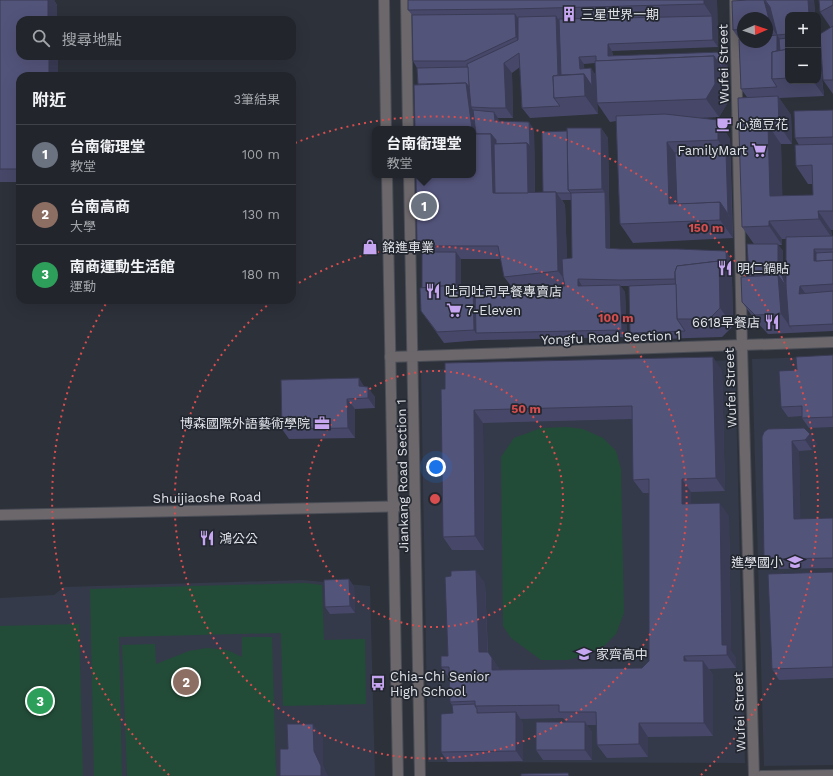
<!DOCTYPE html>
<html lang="zh-TW">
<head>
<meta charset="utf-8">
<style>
	:root { --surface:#22252c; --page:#2e3138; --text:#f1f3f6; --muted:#a2a5a9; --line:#3f4248; --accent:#c6a6f0 }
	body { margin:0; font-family:"Work Sans","Noto Sans TC",sans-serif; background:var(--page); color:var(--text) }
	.controls { position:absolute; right:12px; top:12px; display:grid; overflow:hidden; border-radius:8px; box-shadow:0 4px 16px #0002 }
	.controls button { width:36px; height:36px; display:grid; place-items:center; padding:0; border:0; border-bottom:1px solid var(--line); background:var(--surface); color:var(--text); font:20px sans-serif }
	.compass { position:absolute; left:737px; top:12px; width:36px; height:36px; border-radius:50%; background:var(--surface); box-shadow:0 4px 16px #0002; rotate:88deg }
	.you { position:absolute; left:436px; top:467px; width:14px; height:14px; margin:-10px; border:3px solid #fff; border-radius:50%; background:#1a73e8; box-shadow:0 0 0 6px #1a73e833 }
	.badge { display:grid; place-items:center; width:26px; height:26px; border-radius:50%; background:var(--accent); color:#fff; font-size:13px; font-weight:700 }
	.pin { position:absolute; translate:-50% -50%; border:2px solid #fff; box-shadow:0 1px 4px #0006 }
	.popup { position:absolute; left:372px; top:126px; width:104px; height:52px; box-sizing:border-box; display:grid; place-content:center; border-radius:8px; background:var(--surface); filter:drop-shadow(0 1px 3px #0005); font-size:13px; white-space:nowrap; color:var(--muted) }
	.popup b { font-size:15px; color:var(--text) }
	.popup::after { content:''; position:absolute; left:50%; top:100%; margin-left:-8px; border:8px solid transparent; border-top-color:var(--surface) }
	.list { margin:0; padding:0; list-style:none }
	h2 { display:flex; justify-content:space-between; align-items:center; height:52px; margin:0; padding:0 16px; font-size:17px }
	h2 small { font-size:13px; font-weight:400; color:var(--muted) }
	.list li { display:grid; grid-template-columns:26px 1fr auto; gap:12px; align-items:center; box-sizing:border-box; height:60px; padding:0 16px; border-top:1px solid var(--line) }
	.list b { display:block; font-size:15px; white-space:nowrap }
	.list p { margin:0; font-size:13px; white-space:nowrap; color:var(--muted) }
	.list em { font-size:13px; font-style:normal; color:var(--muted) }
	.icon { flex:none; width:22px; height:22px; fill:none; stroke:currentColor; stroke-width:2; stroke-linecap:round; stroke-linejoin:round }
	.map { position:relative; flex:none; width:833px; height:776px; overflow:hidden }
	.search { position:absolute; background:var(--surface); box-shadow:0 4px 16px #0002; left:16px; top:16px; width:280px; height:44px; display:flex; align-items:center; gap:10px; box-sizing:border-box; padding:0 14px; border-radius:12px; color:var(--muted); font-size:15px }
	.panel { position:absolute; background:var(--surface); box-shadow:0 4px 16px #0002; left:16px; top:72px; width:280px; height:232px; border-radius:12px }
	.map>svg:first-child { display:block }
</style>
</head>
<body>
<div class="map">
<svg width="833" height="776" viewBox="0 0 833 776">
	<rect width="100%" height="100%" fill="#2d313a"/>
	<g fill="#343a49">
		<polygon points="833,356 833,765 764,766 752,359"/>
		<polygon points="735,360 745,763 428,762 421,370"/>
		<polygon points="302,580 370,586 375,776 0,776 0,598 54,595 64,587"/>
	</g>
	<g fill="#234c38">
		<polygon points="567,427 583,429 603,438 616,451 621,469 624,613 616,634 600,650 584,656 567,660 541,660 511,638 503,626 501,457 514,438 541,428"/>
		<polygon points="305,583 322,585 324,640 365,639 366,704 283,706 281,633 119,637 122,776 94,776 90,589"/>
		<polygon points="79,624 83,776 0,776 0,626"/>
		<polygon points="242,637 272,637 276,776 127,776 122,645 155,644 156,664 189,651 207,648 227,650 242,657"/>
	</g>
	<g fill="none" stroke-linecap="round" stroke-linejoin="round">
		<g stroke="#4a4d56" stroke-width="12">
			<g id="minor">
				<polyline points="384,0 386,129"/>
				<polyline points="406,0 408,129"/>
				<polyline points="735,0 742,346 754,776"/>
				<polyline points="387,175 398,776"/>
				<polyline points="409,175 420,776"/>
				<polyline points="390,357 833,342"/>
				<polyline points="0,515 415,506"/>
				<polyline points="761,776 833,775"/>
			</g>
		</g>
		<use href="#minor" stroke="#6b676b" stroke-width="10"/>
	</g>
	<g fill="#474869" fill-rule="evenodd">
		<polygon points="0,0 54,0 57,5 57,20 20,20 20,56 58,56 58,76 20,76 20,182 0,182"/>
		<path d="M717 0 718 47 612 51 613 56 727 58 728 102 719 117 699 118 718 120 730 139 733 238 633 243 620 224 616 121 610 122 597 103 598 114 530 118 522 108 520 67 512 73 513 118H498L499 122 534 129 535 193 543 192 567 131 601 128 608 138 610 249H620L726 251 730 258 732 279 733 326 722 337 690 338 635 340 630 333 629 286H620L625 292 627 337 481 340 444 343 421 311 422 288V252L417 246 418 84 417 68 413 61 412 15 408 10ZM595 63 596 74 584 68V64ZM562 200H571L572 258 567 259 565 205ZM461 259H501L504 277 512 287 475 288 461 285ZM565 284V286L540 287Z"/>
		<path d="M738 0H814L815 15H788V81H818V42L824 96 779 98 791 115 792 144H781L782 196 813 195V184H808L796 166 799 145 795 138 833 110V230H831L832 236H833V331L768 334 755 320 742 302 749 276 754 244 742 227 747 97 741 89 739 39 733 30ZM743 18H767V42H743ZM782 239H786V280L783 272V251L778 245H782Z"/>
		<polygon points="833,0 833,94 823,80 831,28 820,12"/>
		<polygon points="833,355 833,427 809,428 802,418 802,416 788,417 781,407 797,370"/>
		<polygon points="722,370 725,491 691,492 691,504 729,516 731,651 736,658 736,668 709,669 713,675 713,736 648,737 648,757 607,758 597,745 596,725 587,725 592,732 592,760 543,760 536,750 566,722 563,718 520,719 523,723 523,761 448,762 441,752 453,713 452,705 450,702 450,679 441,667 448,656 485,583 488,652 500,670 642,668 649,661 649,493 643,493 633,480 632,419 483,423 484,550 452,550 443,537 445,389"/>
		<polygon points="364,386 375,397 375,408 355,409 355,438 289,439 282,429"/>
		<polygon points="764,432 810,434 817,444 812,450 799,451 800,519 833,518 833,568 772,569 764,559"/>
		<polygon points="833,572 833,678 779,680 772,669"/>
		<polygon points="354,586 355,613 330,614 325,607"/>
	</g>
	<g fill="#3a3b55">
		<polygon points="48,0 54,0 57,5 57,20 48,20"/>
		<polygon points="704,0 717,0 718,47 713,40 712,16 704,4"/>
		<polygon points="764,0 777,17 777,35 771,27"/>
		<polygon points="808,0 814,0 815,15 809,15"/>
		<polygon points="515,14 525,28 525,50 516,37"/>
		<polygon points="556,16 563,26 560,97 558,67"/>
		<polygon points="777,35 784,45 777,79"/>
		<polygon points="818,42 820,65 824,96 813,81 818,81"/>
		<polygon points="608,44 612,51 613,63 608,56"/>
		<polygon points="722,52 727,58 728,102 719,117 706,99 714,56"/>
		<rect x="49" y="56" width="9" height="20"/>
		<polygon points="579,57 584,64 585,75 591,68 596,75 598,114 585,96 580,69"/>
		<polygon points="504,63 512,73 513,118 506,108"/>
		<polygon points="466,83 475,96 471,107 478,117 481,140 473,134 473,129 472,129"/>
		<polygon points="778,96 791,115 792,144 779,125"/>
		<polygon points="494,112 498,118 499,128 495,121"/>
		<polygon points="718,120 730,139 732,221 728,214 726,152 718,140"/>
		<polygon points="529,122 534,129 535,206 528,196 527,143"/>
		<polygon points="768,125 781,144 783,215 770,196"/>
		<polygon points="601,128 608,138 610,255 606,248 605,192 602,189"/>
		<polygon points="491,134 501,147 502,196 493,193"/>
		<polygon points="667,142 680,160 677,216 669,204"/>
		<polygon points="556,192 565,205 568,284 558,271"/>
		<polygon points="720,202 732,221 733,238 720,220"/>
		<polygon points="818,211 831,230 832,238 819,219"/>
		<polygon points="769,221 782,239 782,245 769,226"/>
		<polygon points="778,244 783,251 783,272 791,293 789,326 794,332 781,314 778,275"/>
		<polygon points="814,249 819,256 819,264 814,261"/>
		<polygon points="726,251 730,258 732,279 733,326 720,308 719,261"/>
		<polygon points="456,252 461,259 461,295 456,288"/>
		<polygon points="578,279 582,286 582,293 578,286"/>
		<polygon points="473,285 480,295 476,333 474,330"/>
		<polygon points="620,285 625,292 627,337 622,330"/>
		<polygon points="800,286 805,293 799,294"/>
		<polygon points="713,357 722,370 725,491 716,478"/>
		<polygon points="359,378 366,389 359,386"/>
		<polygon points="368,387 375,397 375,408 368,398"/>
		<polygon points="347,399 355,409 355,438 348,428"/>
		<polygon points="474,410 483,423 484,550 475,536"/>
		<polygon points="810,434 817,444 812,450 805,440"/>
		<polygon points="792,441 799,451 801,529 794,519"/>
		<polygon points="682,479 691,492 691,517 682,504"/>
		<polygon points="720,503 729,516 731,651 736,658 736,668 727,655 722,645"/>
		<polygon points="476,570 485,583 488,665 479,652"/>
		<polygon points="349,579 354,586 355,613 350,606"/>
		<polygon points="684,656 693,669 684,661"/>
		<polygon points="492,658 501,671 492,670"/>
		<polygon points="703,661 713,675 713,736 704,723"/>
		<polygon points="516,712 523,723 523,761 516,751"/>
		<polygon points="585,722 592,732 592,760 585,750"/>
		<polygon points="639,723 648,737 648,757 639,744"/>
		<polygon points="313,724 323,737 323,764 328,776 321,776 314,751"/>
	</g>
	<g fill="#53547a" stroke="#3a3b55">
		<polygon points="0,0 48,0 48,20 20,20 20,56 49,56 49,76 20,76 20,169 0,169"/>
		<polygon points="408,0 704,0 704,4 512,9 408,10"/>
		<polygon points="747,0 764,0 771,27 767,27 767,18 743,18 743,29 733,30 732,1"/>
		<polygon points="765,0 808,0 809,15 788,15 788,34 777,35 770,7"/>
		<polygon points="819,0 833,0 833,5 820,12"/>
		<polygon points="515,14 516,37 465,61 413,61 412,15"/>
		<polygon points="556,16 558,75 553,76 554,98 560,106 522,108 519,53 504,63 506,108 491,108 471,107 467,64 518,40 518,17"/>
		<polygon points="712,16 713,40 608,44 608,56 722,52 722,68 714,56 596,61 596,56 579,57 580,69 591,68 592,86 584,74 561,75 559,19 621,18"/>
		<polygon points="833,26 833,80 823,80 820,34"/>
		<polygon points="777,35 777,51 772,52 772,79 777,87 741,89 739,39 743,38 743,42 767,42 767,36"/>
		<polygon points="788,38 788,49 780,51 779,39"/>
		<polygon points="788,49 788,78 772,79 772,52"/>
		<polygon points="714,56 715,84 706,99 597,103 595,61"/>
		<polygon points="468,67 469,87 466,83 418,84 417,68"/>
		<polygon points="584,74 585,96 554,98 553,76"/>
		<polygon points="466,83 472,129 415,129 414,85"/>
		<polygon points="778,96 779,125 768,125 770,196 813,195 812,165 796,166 795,145 833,144 833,211 818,211 819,219 769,221 769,226 742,227 738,98"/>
		<polygon points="473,110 494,112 495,121 529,122 530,146 527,143 496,144 496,140 491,134 476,134"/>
		<polygon points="833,110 833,137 795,138 794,111"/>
		<polygon points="665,114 718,120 718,140 667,142 669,204 720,202 720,220 620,224 616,116"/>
		<polygon points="567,128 601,128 602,189 568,190"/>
		<polygon points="567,131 568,190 571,193 556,193 556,192 543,192 542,132"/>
		<polygon points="473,134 491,134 493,193 556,192 558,271 504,277 498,246 417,246 416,175 473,175"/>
		<polygon points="527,143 528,193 495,193 494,144"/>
		<polygon points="726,152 728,214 720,202 677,204 675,153"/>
		<polygon points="605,192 606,248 620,249 677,249 726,251 727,272 719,261 677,266 675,272 675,279 620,280 578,279 578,286 620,285 622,330 476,333 475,288 565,286 563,277 562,259 572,258 571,193"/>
		<polygon points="833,236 833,249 814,249 814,261 833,260 833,284 800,286 799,294 833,291 833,324 789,326 786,286 786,237"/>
		<polygon points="747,244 778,244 778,265 786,286 778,275 749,276"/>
		<polygon points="422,252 456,252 456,285 422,288"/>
		<polygon points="833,252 833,260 816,261 816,253"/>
		<polygon points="719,261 720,308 709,319 677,319 675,272 677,266"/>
		<polygon points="778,275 781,314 755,315 742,302 741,277"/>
		<polygon points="676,284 677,319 685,331 630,333 629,286"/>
		<polygon points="454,285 473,285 474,330 437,332 421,311 420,288"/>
		<polygon points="833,355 833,417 802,418 802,406 781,407 779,371 797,370 796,357"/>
		<polygon points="713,357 716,478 682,479 682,504 720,503 722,645 727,645 727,655 684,656 684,661 703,661 704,723 639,723 639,744 597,745 596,712 559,712 559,705 475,706 475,701 450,702 449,667 441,667 441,656 448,656 445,577 451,576 451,571 476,570 479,652 488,652 492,658 492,670 642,668 649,661 649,479 633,480 632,406 474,410 475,536 443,537 441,389 445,389 445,363"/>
		<polygon points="359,378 359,386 368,387 368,398 347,399 348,428 282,429 281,380"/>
		<polygon points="804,428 810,434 805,440 792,441 794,519 833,518 833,558 764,559 762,437 764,432 768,429"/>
		<polygon points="833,572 833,667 772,669 768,574"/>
		<polygon points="349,579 350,606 325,607 324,580"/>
		<polygon points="475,704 475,706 477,709 477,713 516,712 516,751 441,752 441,714 453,713 452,705"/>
		<rect x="536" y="722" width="49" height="28"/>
		<polygon points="287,724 313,724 314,751 321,766 321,776 280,776 280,749 288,749"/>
		<polygon points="568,773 569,776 521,776 521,774"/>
	</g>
	<g fill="none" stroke="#d84d4e" stroke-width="2" stroke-dasharray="2 4">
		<circle cx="435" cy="499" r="128"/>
		<path d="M294 286A256 256 0 1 1 274 300"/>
		<path d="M169 775A383 383 0 0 1 107 302M295 143A383 383 0 0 1 701 775"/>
	</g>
	<defs>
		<g id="building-bare" transform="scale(1.2)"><path d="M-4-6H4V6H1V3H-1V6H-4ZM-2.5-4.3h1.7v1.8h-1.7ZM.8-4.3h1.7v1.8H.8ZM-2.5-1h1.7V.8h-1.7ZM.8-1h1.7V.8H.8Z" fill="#c6a6f0" stroke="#232730" stroke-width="2.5" paint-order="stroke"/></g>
		<g id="cafe-bare" transform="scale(1.2)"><path d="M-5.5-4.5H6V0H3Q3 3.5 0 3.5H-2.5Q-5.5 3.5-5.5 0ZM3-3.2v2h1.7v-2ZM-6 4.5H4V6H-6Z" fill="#c6a6f0" stroke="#232730" stroke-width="2.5" paint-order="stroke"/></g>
		<g id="supermarket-bare" transform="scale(1.2)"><path d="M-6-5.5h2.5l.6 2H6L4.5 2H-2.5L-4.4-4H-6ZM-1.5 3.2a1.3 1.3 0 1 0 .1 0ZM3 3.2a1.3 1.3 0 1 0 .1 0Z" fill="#c6a6f0" stroke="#232730" stroke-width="2.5" paint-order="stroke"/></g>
		<g id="shop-bare" transform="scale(1.2)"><path d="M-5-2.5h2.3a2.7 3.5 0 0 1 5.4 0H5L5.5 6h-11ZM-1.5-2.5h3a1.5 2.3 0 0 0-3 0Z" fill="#c6a6f0" stroke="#232730" stroke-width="2.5" paint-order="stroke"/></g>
		<g id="restaurant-bare" transform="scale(1.2)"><path d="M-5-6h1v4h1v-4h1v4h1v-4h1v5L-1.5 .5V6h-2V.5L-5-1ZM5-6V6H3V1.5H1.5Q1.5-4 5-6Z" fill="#c6a6f0" stroke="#232730" stroke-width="2.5" paint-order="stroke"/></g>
		<g id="office-bare" transform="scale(1.2)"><path d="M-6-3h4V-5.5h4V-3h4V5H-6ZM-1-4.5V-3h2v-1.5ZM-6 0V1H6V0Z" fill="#c6a6f0" stroke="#232730" stroke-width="2.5" paint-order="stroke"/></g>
		<g id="school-bare" transform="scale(1.2)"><path d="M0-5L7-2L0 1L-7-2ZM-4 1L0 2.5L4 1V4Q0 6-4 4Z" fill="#c6a6f0" stroke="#232730" stroke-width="2.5" paint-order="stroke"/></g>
		<g id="bus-bare" transform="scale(1.2)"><path d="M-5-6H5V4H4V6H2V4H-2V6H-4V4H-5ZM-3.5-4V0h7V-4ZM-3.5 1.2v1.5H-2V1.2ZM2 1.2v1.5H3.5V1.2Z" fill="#c6a6f0" stroke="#232730" stroke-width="2.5" paint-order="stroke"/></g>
	</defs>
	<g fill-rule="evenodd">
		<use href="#building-bare" x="569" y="14"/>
		<use href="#cafe-bare" x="724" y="124"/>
		<use href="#supermarket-bare" x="759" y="150"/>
		<use href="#shop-bare" x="370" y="247"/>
		<use href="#restaurant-bare" x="725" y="268"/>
		<use href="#restaurant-bare" x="433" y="291"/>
		<use href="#supermarket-bare" x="454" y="310"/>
		<use href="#restaurant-bare" x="772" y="322"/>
		<use href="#office-bare" x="322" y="423"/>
		<use href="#restaurant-bare" x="207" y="538"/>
		<use href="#school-bare" x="795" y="562"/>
		<use href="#school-bare" x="584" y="654"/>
		<use href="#bus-bare" x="378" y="683"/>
	</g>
	<g text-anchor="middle" stroke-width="3.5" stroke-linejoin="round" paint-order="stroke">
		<g font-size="13" fill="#e0e2e8" stroke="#232730" text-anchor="start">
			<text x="581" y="19">三星世界一期</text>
			<text x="736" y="129">心適豆花</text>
			<text x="747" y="155" text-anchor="end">FamilyMart</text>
			<text x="382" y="252">銘進車業</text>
			<text x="737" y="273">明仁鍋貼</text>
			<text x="445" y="296">吐司吐司早餐專賣店</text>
			<text x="466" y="315">7-Eleven</text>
			<text x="760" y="327" text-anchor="end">6618早餐店</text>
			<text x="310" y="428" text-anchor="end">博森國際外語藝術學院</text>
			<text x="219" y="543">鴻公公</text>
			<text x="783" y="567" text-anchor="end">進學國小</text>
			<text x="596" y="659">家齊高中</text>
			<text x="390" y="681">Chia-Chi Senior<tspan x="390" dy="15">High School</tspan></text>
		</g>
		<g font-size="13" fill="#e0e2e8" stroke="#232730">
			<text transform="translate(723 64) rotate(-91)" y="5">Wufei Street</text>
			<text transform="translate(611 337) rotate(-2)" y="5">Yongfu Road Section 1</text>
			<text transform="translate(730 388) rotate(-92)" y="5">Wufei Street</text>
			<text transform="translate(402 476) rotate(-91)" y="5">Jiankang Road Section 1</text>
			<text transform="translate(207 497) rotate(-1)" y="5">Shuijiaoshe Road</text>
			<text transform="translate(739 712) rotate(-92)" y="5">Wufei Street</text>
		</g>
	</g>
	<circle cx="435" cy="499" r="6" fill="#d84d4e" stroke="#232730" stroke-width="2"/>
	<g font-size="12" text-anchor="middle" font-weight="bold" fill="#d84d4e" stroke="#232730" stroke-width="3.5" stroke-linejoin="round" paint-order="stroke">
		<text x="706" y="232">150 m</text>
		<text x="616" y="322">100 m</text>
		<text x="526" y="413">50 m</text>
	</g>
</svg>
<div class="controls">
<button>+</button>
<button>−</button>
</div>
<svg class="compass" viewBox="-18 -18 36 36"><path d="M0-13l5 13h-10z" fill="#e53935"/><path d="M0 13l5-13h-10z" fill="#a2a5a9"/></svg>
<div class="you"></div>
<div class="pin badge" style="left:424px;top:206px;background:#6b7280">1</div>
<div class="popup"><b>台南衛理堂</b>教堂</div>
<div class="pin badge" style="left:186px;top:682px;background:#8d6e63">2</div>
<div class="pin badge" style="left:40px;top:701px;background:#2e9e5b">3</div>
<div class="search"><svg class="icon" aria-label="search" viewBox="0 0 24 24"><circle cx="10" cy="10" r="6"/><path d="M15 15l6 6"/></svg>搜尋地點</div>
<section class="panel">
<h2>附近<small>3筆結果</small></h2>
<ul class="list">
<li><span class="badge" style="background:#6b7280">1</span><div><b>台南衛理堂</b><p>教堂</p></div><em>100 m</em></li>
<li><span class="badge" style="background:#8d6e63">2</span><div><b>台南高商</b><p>大學</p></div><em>130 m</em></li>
<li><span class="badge" style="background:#2e9e5b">3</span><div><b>南商運動生活館</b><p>運動</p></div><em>180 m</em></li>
</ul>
</section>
</div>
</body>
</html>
